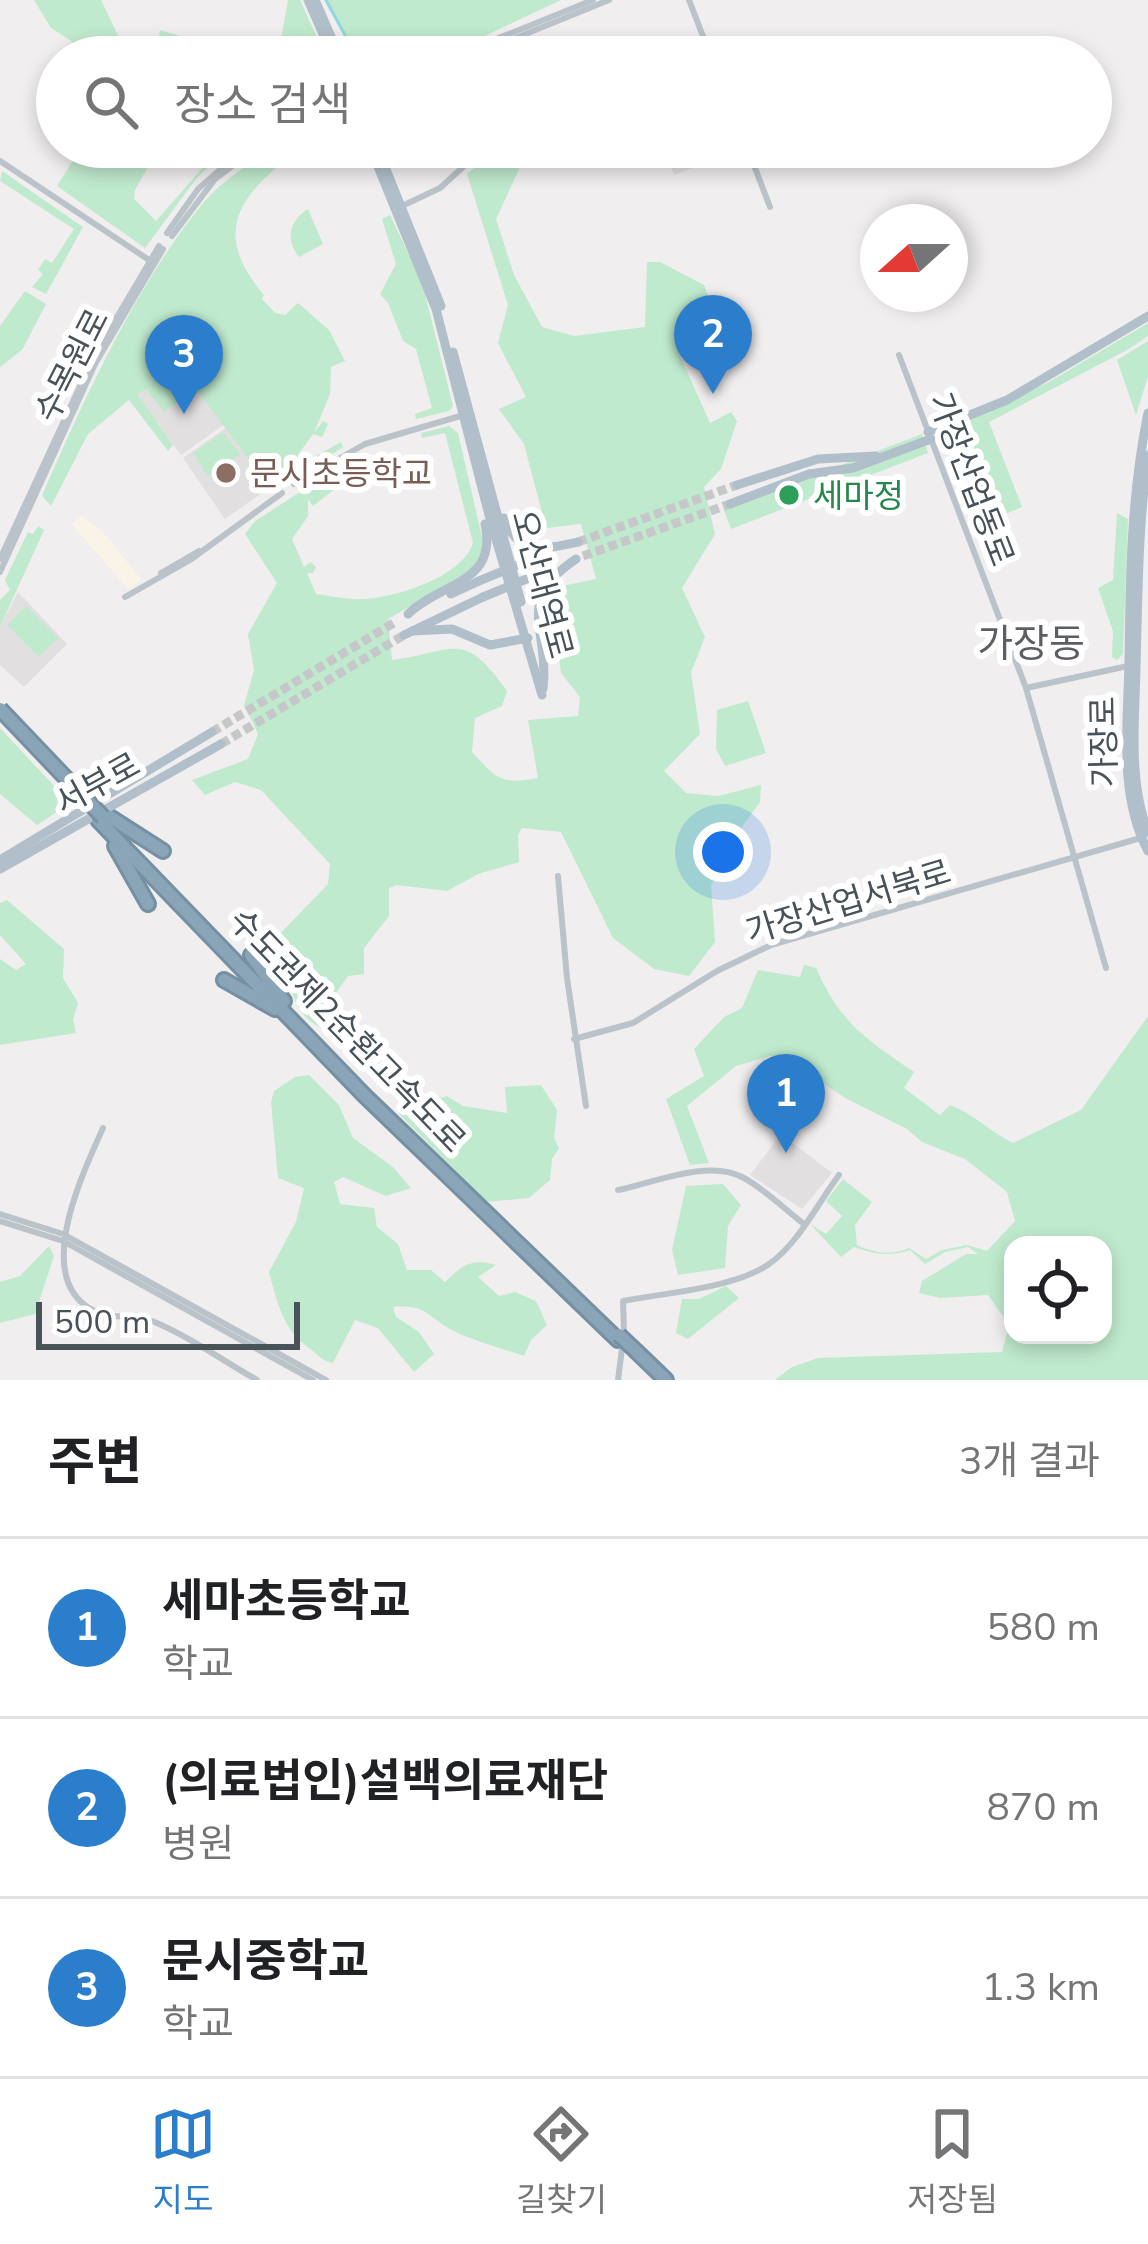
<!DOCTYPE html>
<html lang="ko">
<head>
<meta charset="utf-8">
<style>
	:root { --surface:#fff; --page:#f2f2f2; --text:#202124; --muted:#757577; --line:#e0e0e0; --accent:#2b7ecc }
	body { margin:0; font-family:"Nunito Sans","Noto Sans KR",sans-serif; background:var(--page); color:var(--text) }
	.controls { position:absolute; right:36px; bottom:36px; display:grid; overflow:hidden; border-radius:24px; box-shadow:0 6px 18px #0003 }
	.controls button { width:108px; height:108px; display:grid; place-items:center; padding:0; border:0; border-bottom:3px solid var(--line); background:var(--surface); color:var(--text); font:60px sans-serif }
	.compass { position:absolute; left:860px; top:204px; width:108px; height:108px; border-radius:50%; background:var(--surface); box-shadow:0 6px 18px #0003; rotate:249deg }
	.scale { position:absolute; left:36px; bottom:30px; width:264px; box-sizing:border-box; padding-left:12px; border:6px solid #485259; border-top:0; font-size:33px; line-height:42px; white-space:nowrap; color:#485259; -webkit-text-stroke:9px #fff; paint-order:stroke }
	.you { position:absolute; left:723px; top:852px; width:42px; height:42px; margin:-30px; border:9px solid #fff; border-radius:50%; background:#1a73e8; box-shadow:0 0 0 18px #1a73e833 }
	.badge { display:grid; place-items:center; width:78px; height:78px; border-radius:50%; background:var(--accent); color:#fff; font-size:39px; font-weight:700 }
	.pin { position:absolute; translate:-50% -99px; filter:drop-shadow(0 3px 6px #0008) }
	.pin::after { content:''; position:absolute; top:63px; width:42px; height:36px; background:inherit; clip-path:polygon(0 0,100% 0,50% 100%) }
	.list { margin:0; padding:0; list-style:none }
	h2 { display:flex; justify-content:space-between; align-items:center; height:156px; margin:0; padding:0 48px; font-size:51px }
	h2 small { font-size:39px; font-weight:400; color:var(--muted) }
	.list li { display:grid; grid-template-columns:78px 1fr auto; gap:36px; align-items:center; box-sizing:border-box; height:180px; padding:0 48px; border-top:3px solid var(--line) }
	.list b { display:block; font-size:45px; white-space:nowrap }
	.list p { margin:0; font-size:39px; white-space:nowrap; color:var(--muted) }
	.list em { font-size:39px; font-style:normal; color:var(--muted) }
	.icon { flex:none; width:66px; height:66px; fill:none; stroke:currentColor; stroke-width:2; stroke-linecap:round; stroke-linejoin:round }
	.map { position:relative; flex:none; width:1148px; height:1380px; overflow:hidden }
	.search { position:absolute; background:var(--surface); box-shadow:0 6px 18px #0003; left:36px; right:36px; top:36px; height:132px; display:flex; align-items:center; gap:30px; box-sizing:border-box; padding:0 42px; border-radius:66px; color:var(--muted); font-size:45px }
	.sheet { height:696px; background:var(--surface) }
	nav { display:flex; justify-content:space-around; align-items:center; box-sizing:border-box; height:168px; border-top:3px solid var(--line); background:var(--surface); font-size:33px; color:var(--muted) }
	nav a { display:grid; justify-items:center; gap:6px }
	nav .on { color:var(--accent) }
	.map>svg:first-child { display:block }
</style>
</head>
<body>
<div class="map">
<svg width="1148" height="1380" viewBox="0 0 1148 1380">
	<rect width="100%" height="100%" fill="#f0eeee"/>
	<polygon fill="#faf3e8" points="81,515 103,532 142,580 128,589 72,525"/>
	<g fill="#e1dfdf">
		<polygon points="663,147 735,147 737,151 674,175"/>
		<polygon points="182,366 225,424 181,455 136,394"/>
		<polygon points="227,427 270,487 225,519 183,458"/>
		<polygon points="18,592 67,644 24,687 0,665 0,627"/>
		<polygon points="781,1134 832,1173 802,1209 750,1175"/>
	</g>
	<g fill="#c0eacd" fill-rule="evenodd">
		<polygon points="34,0 101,0 125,50 132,54 146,51 158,42 160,30 201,42 211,57 82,57 70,40 51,28"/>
		<polygon points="288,0 300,0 326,57 278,57"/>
		<polygon points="324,0 561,0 440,57 356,57"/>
		<polygon points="68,147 159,147 135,190 134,199 156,221 213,156 215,160 196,179 145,248 57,186 77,154"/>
		<path d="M267 147H286L290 157C236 198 213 235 264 295L262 299 275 313 285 315 298 303 329 330 345 361 331 367 330 394 314 433 323 421 328 424 322 437 313 434 300 452V465L341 442 343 447 273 492 179 366 160 381 178 369 194 391 164 412 148 391 151 387 137 394 173 445 168 451 129 400 88 434 51 506 42 496C84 399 137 283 204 202 223 179 248 168 267 147Z"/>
		<path d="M495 151H510L521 165 496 219 514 275 542 327 574 336 645 327 647 262H660L704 285 716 317 679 354 710 423 731 412 737 421 721 469 704 487 715 534 682 588 705 637 691 672 700 734 664 771 686 793 718 796 761 785 760 802 726 849 711 886 715 942 689 976 654 969 613 938 561 832 522 828 518 835 519 862 478 874 447 891 397 885 389 888V916L364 948V974L348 976 336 993 342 1035C280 1020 298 982 276 938L328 884 330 864 261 790 235 782 205 795 192 780 248 759 258 734 244 705 254 670 248 634 277 583 245 534 255 521 305 489 304 484 346 459 350 464 328 477 335 489 313 506 308 499V516L292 539 304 567 311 562 316 567 313 573H307L316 594C332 596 348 600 364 599 397 597 462 577 473 543L445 433 422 438 421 433 449 426 458 433 484 546 475 569 388 619 392 660C456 652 462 628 507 691L502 706 475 718 472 752C497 779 501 785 538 778L528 720 578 716 580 697 561 673 554 614 562 586 596 579 581 524 546 528 524 444 499 409 526 397 498 343 508 305 467 174Z"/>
		<polygon points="2,171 83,227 46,294 32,287 43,274 38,270 45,259 52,263 74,229 0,181"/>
		<path d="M308 209 323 244 299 257C285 240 289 221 308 209Z"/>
		<polygon points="390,215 422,282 453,406 449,411 416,419 415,414 432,408 416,349 403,341 388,303 380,294 396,264 382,219"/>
		<polygon points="25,291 46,304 22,350 0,367 0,326"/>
		<polygon points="1148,323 1148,336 1129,349 989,422 1022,507 973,527 961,493 982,483 962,433 942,440 944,430 1049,382"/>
		<polygon points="1148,341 1148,376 1136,415 1117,360"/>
		<polygon points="223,432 240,454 208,476 193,453"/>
		<polygon points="922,434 928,453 731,529 724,510"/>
		<polygon points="1117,513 1128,519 1123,654 1117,660 1112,657 1113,631 1098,588 1113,580"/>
		<polygon points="38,526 44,530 0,627 0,600 10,590 5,580 28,532 33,534"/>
		<polygon points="26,606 58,638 39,657 7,625"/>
		<polygon points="748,701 766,753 725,766 716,749 717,710"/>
		<polygon points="0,728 70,803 37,825 0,794"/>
		<polygon points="7,900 64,949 63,978 78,1003 73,1019 76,1033 0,1045 0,959 16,970 26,964 0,935 0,903"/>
		<path d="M804 965 816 968C841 1024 865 1038 914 1072L904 1088 940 1115 950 1105C973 1113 990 1132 1013 1143L1081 1110 1148 1016V1380H775L792 1367 818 1358 1002 1352 1009 1325 988 1295 940 1298 919 1293 922 1281 966 1254H978L968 1247 945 1252 925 1264 910 1250C890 1257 873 1254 854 1247L841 1257 810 1224 826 1234 842 1216 826 1201 843 1179 872 1202 855 1225 857 1245C873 1253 892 1256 909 1248L926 1259 942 1250 967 1245 987 1251 1015 1221 1007 1192 965 1159 922 1142 907 1129 847 1099 782 1056H770L736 1066 687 1106 709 1163 690 1165 666 1099 704 1076 694 1049 724 1017 742 1008 758 970 800 977ZM1013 1245H1103V1335H1013Z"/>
		<path d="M309 1075 339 1105 353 1138 393 1167 411 1188 386 1196 343 1177 334 1182 340 1204 374 1208 377 1227 398 1244 407 1270H431L445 1282C462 1265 472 1258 496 1265L478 1277 499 1296 515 1292 536 1301 547 1325 531 1340 524 1356C501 1348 477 1342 456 1332 428 1319 429 1304 393 1307L396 1317 419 1332 434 1354 414 1372 378 1328 355 1320 333 1363C321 1361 319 1355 309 1348 283 1330 277 1302 269 1272L296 1222 304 1188 278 1178 271 1102 274 1091 295 1077Z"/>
		<polygon points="541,1085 557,1110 554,1138 559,1148 552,1159 550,1180 529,1198 487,1202 398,1113 447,1096 463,1106 507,1113 505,1087"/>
		<polygon points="723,1184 741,1205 728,1226 725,1268 678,1275 672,1250 686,1186"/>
		<polygon points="49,1246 54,1256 35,1314 0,1323 0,1282 20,1276"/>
		<polygon points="726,1286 739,1298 688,1339 676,1333 682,1299 699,1299"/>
	</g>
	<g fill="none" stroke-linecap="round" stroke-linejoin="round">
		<polyline stroke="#91d8e2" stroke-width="3" points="326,0 357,57"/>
		<g stroke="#c6c7c9" stroke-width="9" stroke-dasharray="9 4.5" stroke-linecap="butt">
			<polyline points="578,542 737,485"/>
			<polyline points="583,556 730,504"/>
			<polyline points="212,732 397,621"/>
			<polyline points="221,744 404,635"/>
		</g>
		<g stroke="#758fa3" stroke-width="18">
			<g id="highway">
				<polyline points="110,817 163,851"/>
				<polyline points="98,820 364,1095 618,1340"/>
				<polyline points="115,846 148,904"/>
				<polyline points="251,955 284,1001"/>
				<polyline points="224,980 275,1009"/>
				<polyline points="637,1352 666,1380"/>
			</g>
		</g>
		<g stroke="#bac3c9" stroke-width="6">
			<polyline points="689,0 711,57"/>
			<polyline points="452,57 593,0"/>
			<polyline points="469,57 609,0"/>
			<polyline points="747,147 770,207"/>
			<polyline points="0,161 152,262"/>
			<polyline points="400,207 440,188 474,157 491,147"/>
			<polyline points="167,233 198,189 246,147"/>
			<polyline points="172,236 215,179 257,147"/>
			<polyline points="899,355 1026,688 1106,968"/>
			<polyline points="294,484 365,444 467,414"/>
			<polyline points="0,559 94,356 159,246"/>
			<polyline points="0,572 95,364 163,249"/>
			<polyline points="161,573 199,551"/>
			<polyline points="125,597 190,560 282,493"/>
			<polyline points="1026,688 1128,666"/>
			<polyline points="558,876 567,978 586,1106"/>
			<polyline points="574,1039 633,1023 717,971 771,945 1144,837"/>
			<path d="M103 1128C83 1173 29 1283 97 1312 115 1320 135 1314 152 1321 189 1336 223 1361 257 1380"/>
			<path d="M618 1190C653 1183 708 1159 742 1177 764 1188 784 1209 804 1224"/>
			<polyline points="0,1214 63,1234 326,1380"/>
			<polyline points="0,1221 63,1241 313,1380"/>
			<path d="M618 1380 624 1333 623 1301C663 1293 736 1288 769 1264 798 1244 818 1203 839 1175"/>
		</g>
		<g stroke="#b0bfca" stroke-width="9">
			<polyline points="308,0 333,57"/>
			<polyline points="315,0 340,57"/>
			<polyline points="370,147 436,309 490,519 542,695"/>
			<polyline points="377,147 441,306"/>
			<polyline points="453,352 521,602"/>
			<path d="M1148 413C1131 495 1130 577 1129 661 1128 722 1118 796 1148 851"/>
			<polyline points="928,432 1007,400 1148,316"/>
			<path d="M1148 455C1138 526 1138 596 1136 667 1135 721 1128 781 1148 832"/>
			<polyline points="737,485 818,459 876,456"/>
			<polyline points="730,504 809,474 853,468 931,439"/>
			<path d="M504 518C517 556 546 549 578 542"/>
			<polyline points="451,594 479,581"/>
			<path d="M408 614C441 582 498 584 485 524"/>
			<polyline points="412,631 452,629 490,645 528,638"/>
			<polyline points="404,635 483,597"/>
			<path d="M543 689C550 628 513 601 576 559"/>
			<polyline points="0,860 212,732"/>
			<polyline points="0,869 221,744"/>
		</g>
		<use href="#highway" stroke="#8aa4b8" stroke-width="12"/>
		<g stroke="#758fa3" stroke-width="18" stroke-linecap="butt">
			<g id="highway-bridge">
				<polyline points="0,709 103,817"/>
				<polyline points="619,1335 637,1352"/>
			</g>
		</g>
		<g stroke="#b0bfca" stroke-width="9">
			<polyline points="479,581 537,557"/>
			<polyline points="483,597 541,573"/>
		</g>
		<use href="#highway-bridge" stroke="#8aa4b8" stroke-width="12"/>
	</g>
	<circle fill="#8d6e63" stroke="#fff" stroke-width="4.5" cx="226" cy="473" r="12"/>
	<circle fill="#2e9e5b" stroke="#fff" stroke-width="4.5" cx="789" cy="495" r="12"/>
	<g text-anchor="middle" stroke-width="12" stroke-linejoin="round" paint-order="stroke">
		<g font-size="33" fill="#485259" stroke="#fff">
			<text transform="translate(71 365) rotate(-63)" y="12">수목원로</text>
			<text transform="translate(972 479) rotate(69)" y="12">가장산업동로</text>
			<text transform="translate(543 584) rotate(75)" y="12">오산대역로</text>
			<text transform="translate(1103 742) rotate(-91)" y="12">가장로</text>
			<text transform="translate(97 783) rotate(-29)" y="12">서부로</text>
			<text transform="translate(848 901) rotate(-17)" y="12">가장산업서북로</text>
			<text transform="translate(348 1030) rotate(46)" y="12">수도권제2순환고속도로</text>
		</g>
		<g font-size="33" fill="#785e54" stroke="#fff" text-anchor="start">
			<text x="250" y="485">문시초등학교</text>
		</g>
		<g font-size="33" fill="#27864d" stroke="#fff" text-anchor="start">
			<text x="813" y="507">세마정</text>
		</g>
		<g font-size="39" fill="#5b5e62" stroke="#fff">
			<text x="1031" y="657">가장동</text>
		</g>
	</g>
</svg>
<div class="controls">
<button><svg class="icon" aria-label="locate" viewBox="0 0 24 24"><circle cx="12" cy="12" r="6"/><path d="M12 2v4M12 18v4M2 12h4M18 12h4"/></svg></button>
</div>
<svg class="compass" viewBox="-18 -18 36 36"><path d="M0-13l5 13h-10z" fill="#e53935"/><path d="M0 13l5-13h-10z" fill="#757577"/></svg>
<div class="scale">500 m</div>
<div class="you"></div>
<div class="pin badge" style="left:786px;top:1153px">1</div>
<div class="pin badge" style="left:713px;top:394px">2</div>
<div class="pin badge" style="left:184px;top:414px">3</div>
<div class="search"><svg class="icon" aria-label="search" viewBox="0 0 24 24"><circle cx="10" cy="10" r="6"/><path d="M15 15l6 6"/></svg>장소 검색</div>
</div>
<section class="sheet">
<h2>주변<small>3개 결과</small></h2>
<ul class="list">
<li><span class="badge">1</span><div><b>세마초등학교</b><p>학교</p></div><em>580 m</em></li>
<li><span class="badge">2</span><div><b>(의료법인)설백의료재단</b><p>병원</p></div><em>870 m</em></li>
<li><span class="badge">3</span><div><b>문시중학교</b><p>학교</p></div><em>1.3 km</em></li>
</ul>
</section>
<nav>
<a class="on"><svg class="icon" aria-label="map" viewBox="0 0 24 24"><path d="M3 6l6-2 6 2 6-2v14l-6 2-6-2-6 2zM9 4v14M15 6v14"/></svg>지도</a>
<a><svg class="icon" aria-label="directions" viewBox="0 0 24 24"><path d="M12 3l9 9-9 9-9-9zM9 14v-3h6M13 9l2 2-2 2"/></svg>길찾기</a>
<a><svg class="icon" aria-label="saved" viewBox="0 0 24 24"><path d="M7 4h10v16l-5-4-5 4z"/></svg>저장됨</a>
</nav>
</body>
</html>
